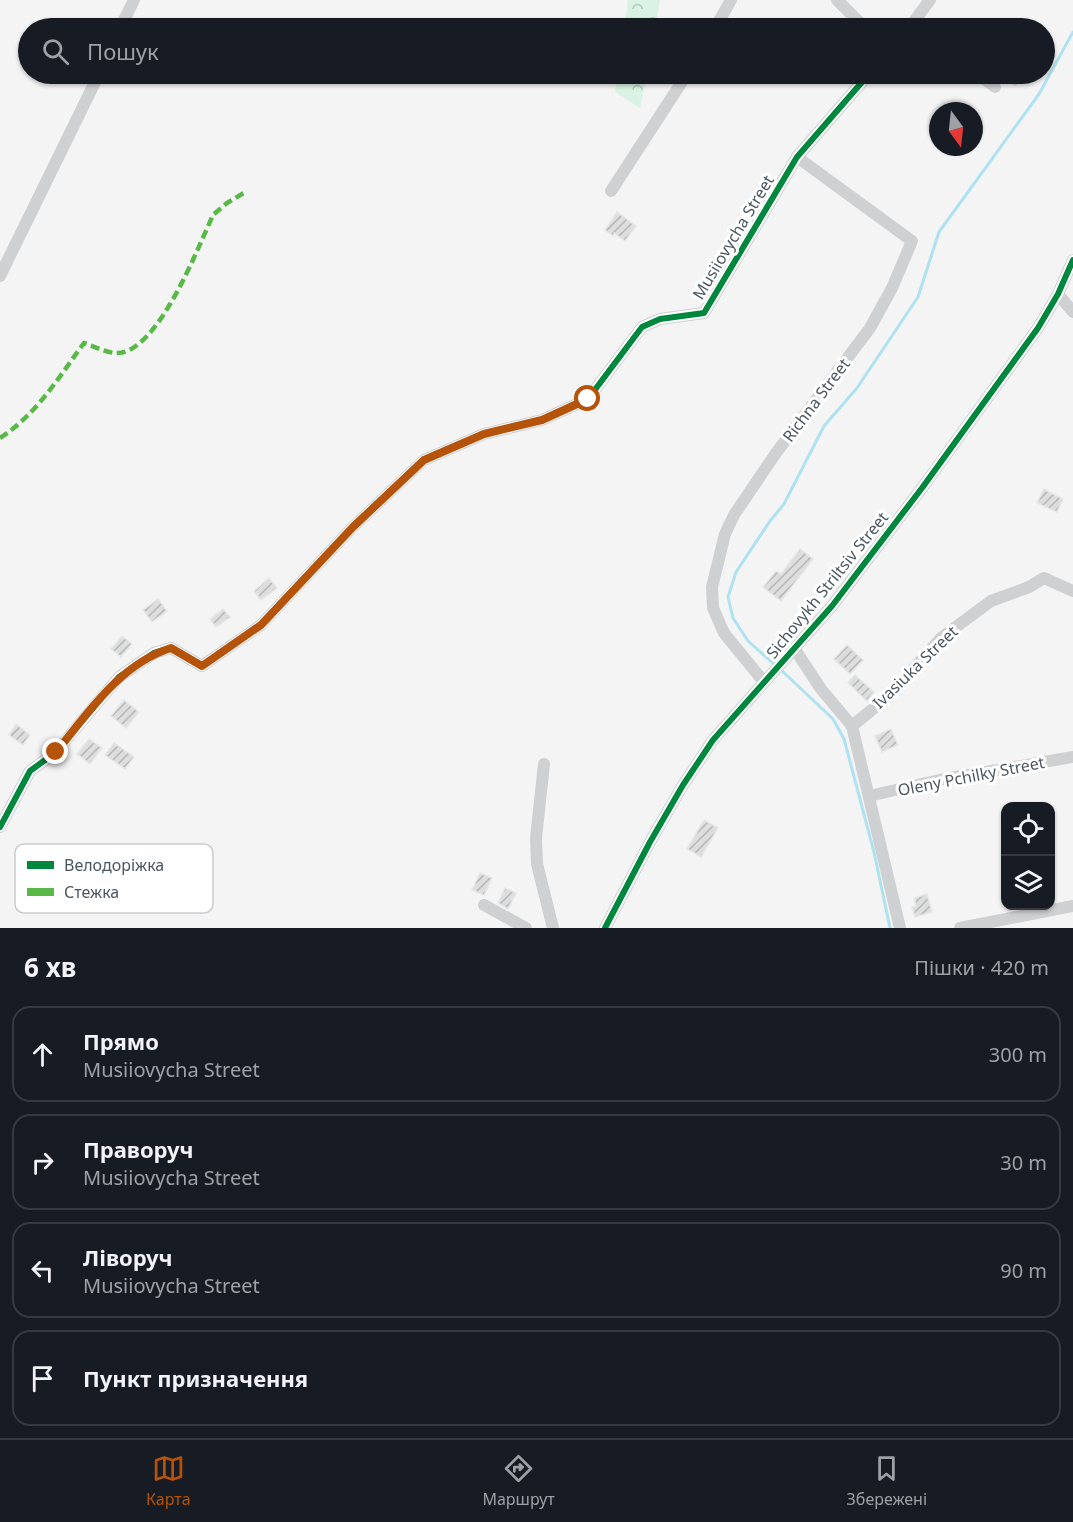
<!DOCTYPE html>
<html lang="uk">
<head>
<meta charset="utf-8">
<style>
	:root { --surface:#171b24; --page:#20242c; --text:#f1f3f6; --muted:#9ea1a6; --line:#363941; --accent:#b45309 }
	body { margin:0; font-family:"Noto Sans",sans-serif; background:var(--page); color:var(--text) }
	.controls { position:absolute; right:18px; bottom:18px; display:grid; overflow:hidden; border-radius:12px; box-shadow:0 2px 4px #0004 }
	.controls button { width:54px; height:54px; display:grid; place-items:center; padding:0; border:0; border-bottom:2px solid var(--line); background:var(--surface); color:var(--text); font:30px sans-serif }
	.compass { position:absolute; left:929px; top:102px; width:54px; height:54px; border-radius:50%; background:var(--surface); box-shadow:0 2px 4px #0004; rotate:165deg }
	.stop { position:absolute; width:18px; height:18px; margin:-14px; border:4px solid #b45309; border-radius:50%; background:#fff }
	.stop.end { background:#b45309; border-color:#fff; box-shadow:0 2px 6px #0008 }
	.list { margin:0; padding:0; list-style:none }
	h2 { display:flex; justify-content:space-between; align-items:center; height:78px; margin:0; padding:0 24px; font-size:26px }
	h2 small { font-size:20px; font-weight:400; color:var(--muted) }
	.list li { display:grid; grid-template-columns:39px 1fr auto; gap:18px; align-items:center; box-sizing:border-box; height:96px; margin:0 12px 12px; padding:0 12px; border:2px solid var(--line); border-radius:18px }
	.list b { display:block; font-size:22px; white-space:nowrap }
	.list p { margin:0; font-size:20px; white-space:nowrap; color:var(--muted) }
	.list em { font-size:20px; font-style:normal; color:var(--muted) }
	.icon { flex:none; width:33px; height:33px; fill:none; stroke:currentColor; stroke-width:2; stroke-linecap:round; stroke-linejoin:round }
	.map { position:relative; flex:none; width:1073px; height:928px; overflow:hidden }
	.search { position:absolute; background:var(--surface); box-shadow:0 2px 4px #0004; left:18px; right:18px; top:18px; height:66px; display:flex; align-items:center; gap:15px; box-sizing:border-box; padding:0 21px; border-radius:33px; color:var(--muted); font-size:22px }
	.sheet { height:510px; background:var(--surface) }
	nav { display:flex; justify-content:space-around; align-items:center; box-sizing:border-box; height:84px; border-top:2px solid var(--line); background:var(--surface); font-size:16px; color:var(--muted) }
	nav a { display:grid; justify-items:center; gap:3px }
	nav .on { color:var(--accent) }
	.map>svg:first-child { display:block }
</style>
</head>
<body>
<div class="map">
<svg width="1073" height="928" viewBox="0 0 1073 928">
	<defs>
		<pattern id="forest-crowns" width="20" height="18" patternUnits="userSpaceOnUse" patternTransform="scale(1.5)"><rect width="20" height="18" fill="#d9f2e3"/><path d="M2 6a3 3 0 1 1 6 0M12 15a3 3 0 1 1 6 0" fill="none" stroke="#b2c7bb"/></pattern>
		<pattern id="building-hatch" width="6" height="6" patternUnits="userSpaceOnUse" patternTransform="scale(1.5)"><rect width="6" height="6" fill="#ddddde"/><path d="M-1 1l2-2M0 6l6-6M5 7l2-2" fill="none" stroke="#b5b6b7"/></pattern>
	</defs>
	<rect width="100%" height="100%" fill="#f4f4f4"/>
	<g fill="url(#forest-crowns)">
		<polygon points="628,0 660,0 655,28 624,28"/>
		<polygon points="618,74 647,74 640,108 615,92"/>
	</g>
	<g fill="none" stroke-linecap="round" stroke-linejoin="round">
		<g stroke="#aee2f0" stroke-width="3">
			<polyline points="774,664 748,641 733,618 728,597 736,572 770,521 784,504 824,426 857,388 918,297 939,232 1039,94 1073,32"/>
			<polyline points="779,668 833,719 844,739 874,852 890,928"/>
		</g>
	</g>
	<g fill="url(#building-hatch)" stroke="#e5e6e7" stroke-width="1.5">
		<polygon points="999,74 1025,74 1015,86"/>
		<polygon points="617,212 636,226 625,241 614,233 613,236 605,230"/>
		<polygon points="1044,489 1063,499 1057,512 1037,503"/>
		<polygon points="800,549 813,559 781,601 763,587 776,571 781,574"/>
		<polygon points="269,578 277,588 261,600 254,591"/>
		<polygon points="158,599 167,611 152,622 143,610"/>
		<polygon points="223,609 230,617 216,627 210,619"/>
		<polygon points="122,636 132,644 121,657 111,649"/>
		<polygon points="847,645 863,660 850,674 834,659"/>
		<polygon points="855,675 874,692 867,701 848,683"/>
		<polygon points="124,700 139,712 126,728 111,716"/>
		<polygon points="16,724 30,735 23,745 9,735"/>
		<polygon points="891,729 898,745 882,752 875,736"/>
		<polygon points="89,739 102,748 90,764 77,754"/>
		<polygon points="114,743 134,757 125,769 105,755"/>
		<polygon points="704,820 718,828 701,857 687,849"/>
		<polygon points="480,873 492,878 484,895 472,890"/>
		<polygon points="505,888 516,893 508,909 498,903"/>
		<polygon points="927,894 932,912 915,917 912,907 916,906 914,898"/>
	</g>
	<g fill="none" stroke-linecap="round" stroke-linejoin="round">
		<g stroke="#ced0d2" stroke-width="12">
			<polyline points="837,0 865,28"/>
			<polyline points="120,28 134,0"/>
			<polyline points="715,28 731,0"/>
			<polyline points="909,28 930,0"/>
			<polyline points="977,74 995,87"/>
			<polyline points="611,191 687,74"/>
			<polyline points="0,276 99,74"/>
			<polyline points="1058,294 1073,312"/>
			<polyline points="794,648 821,689 852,726 900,928"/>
			<polyline points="764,682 724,633 713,608 712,587 725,534 734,515 776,453 870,328 892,288 912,241 797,157"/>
			<polyline points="852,726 890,695 941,638 991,601 1029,587 1044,578 1073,591"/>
			<polyline points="544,764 536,838 537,864 553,928"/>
			<polyline points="869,796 944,779 1073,757"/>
			<polyline points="0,827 30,771 56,752 119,677 154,653 171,648 202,666 261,625 353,527 424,460 484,434 542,420 588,399 642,327 660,319 704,313 797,157 869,74"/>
			<polyline points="484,905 526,928"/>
			<polyline points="605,928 650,842 683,785 713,740 832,606 922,488 1038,328 1058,294 1073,260"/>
			<polyline points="960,928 1073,906"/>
		</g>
		<path stroke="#58b947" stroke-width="4.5" stroke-dasharray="9 4.5" stroke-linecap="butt" d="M0 438C37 414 59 377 84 343 93 346 105 352 115 353 157 356 198 247 213 215L227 203 247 191"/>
		<g stroke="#fff" stroke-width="10">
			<g id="cycleway">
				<polyline points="0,827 30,771 56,752 119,677 154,653 171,648 202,666 261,625 353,527 424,460 484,434 542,420 588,399 642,327 660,319 704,313 797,157 869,74"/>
				<polyline points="605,928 650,842 683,785 713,740 832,606 922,488 1038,328 1058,294 1073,260"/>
			</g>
		</g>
		<use href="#cycleway" stroke="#00873e" stroke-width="6"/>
	</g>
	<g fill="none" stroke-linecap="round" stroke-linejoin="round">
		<path stroke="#b45309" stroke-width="8" d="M56 752C89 712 120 664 171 648L202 666 261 625 353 527 424 460 484 434 542 420 588 399"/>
	</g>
	<g text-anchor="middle" stroke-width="6" stroke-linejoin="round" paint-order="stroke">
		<g font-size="16" fill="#4a5661" stroke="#fff">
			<text transform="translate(733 237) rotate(-59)" y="6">Musiiovycha Street</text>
			<text transform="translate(816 400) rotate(-53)" y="6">Richna Street</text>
			<text transform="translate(827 585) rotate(-51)" y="6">Sichovykh Striltsiv Street</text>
			<text transform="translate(915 667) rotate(-44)" y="6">Ivasiuka Street</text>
			<text transform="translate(971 776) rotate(-11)" y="6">Oleny Pchilky Street</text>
		</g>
	</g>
	<rect x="15" y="844" width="198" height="69" rx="9" fill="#fff" stroke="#c9ccd0" stroke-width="1.5"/>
	<rect x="27" y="861" width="27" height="8" fill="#00873e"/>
	<rect x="27" y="888" width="27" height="8" fill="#58b947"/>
	<g font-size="16" fill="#4a5661">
		<text x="64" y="871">Велодоріжка</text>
		<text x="64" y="898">Стежка</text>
	</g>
</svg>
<div class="controls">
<button><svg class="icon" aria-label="locate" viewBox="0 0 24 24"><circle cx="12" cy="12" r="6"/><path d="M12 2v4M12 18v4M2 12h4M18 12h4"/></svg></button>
<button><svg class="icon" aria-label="layers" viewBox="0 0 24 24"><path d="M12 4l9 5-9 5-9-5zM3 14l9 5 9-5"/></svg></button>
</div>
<svg class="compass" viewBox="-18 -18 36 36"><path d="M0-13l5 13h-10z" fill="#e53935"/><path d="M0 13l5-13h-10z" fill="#9ea1a6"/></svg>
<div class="stop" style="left:588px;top:399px"></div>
<div class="stop end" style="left:56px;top:752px"></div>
<div class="search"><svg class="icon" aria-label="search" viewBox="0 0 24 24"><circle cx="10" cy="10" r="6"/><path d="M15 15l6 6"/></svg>Пошук</div>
</div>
<section class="sheet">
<h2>6 хв<small>Пішки · 420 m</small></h2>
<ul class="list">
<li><svg class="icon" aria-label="ahead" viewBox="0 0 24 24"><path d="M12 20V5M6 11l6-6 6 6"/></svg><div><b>Прямо</b><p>Musiiovycha Street</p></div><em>300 m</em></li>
<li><svg class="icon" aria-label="right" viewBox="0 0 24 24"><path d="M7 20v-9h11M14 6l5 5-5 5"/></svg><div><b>Праворуч</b><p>Musiiovycha Street</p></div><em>30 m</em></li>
<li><svg class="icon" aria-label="left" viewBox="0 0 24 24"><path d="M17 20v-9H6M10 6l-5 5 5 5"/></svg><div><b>Ліворуч</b><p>Musiiovycha Street</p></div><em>90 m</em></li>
<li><svg class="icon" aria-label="arrive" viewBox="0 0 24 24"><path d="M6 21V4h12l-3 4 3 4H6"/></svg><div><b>Пункт призначення</b></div></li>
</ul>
</section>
<nav>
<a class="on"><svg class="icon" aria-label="map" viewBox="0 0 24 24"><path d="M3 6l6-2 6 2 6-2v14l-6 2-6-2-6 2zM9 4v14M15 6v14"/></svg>Карта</a>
<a><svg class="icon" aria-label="directions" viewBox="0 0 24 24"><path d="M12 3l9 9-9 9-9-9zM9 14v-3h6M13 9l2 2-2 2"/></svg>Маршрут</a>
<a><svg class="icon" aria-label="saved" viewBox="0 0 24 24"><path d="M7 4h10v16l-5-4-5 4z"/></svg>Збережені</a>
</nav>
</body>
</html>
